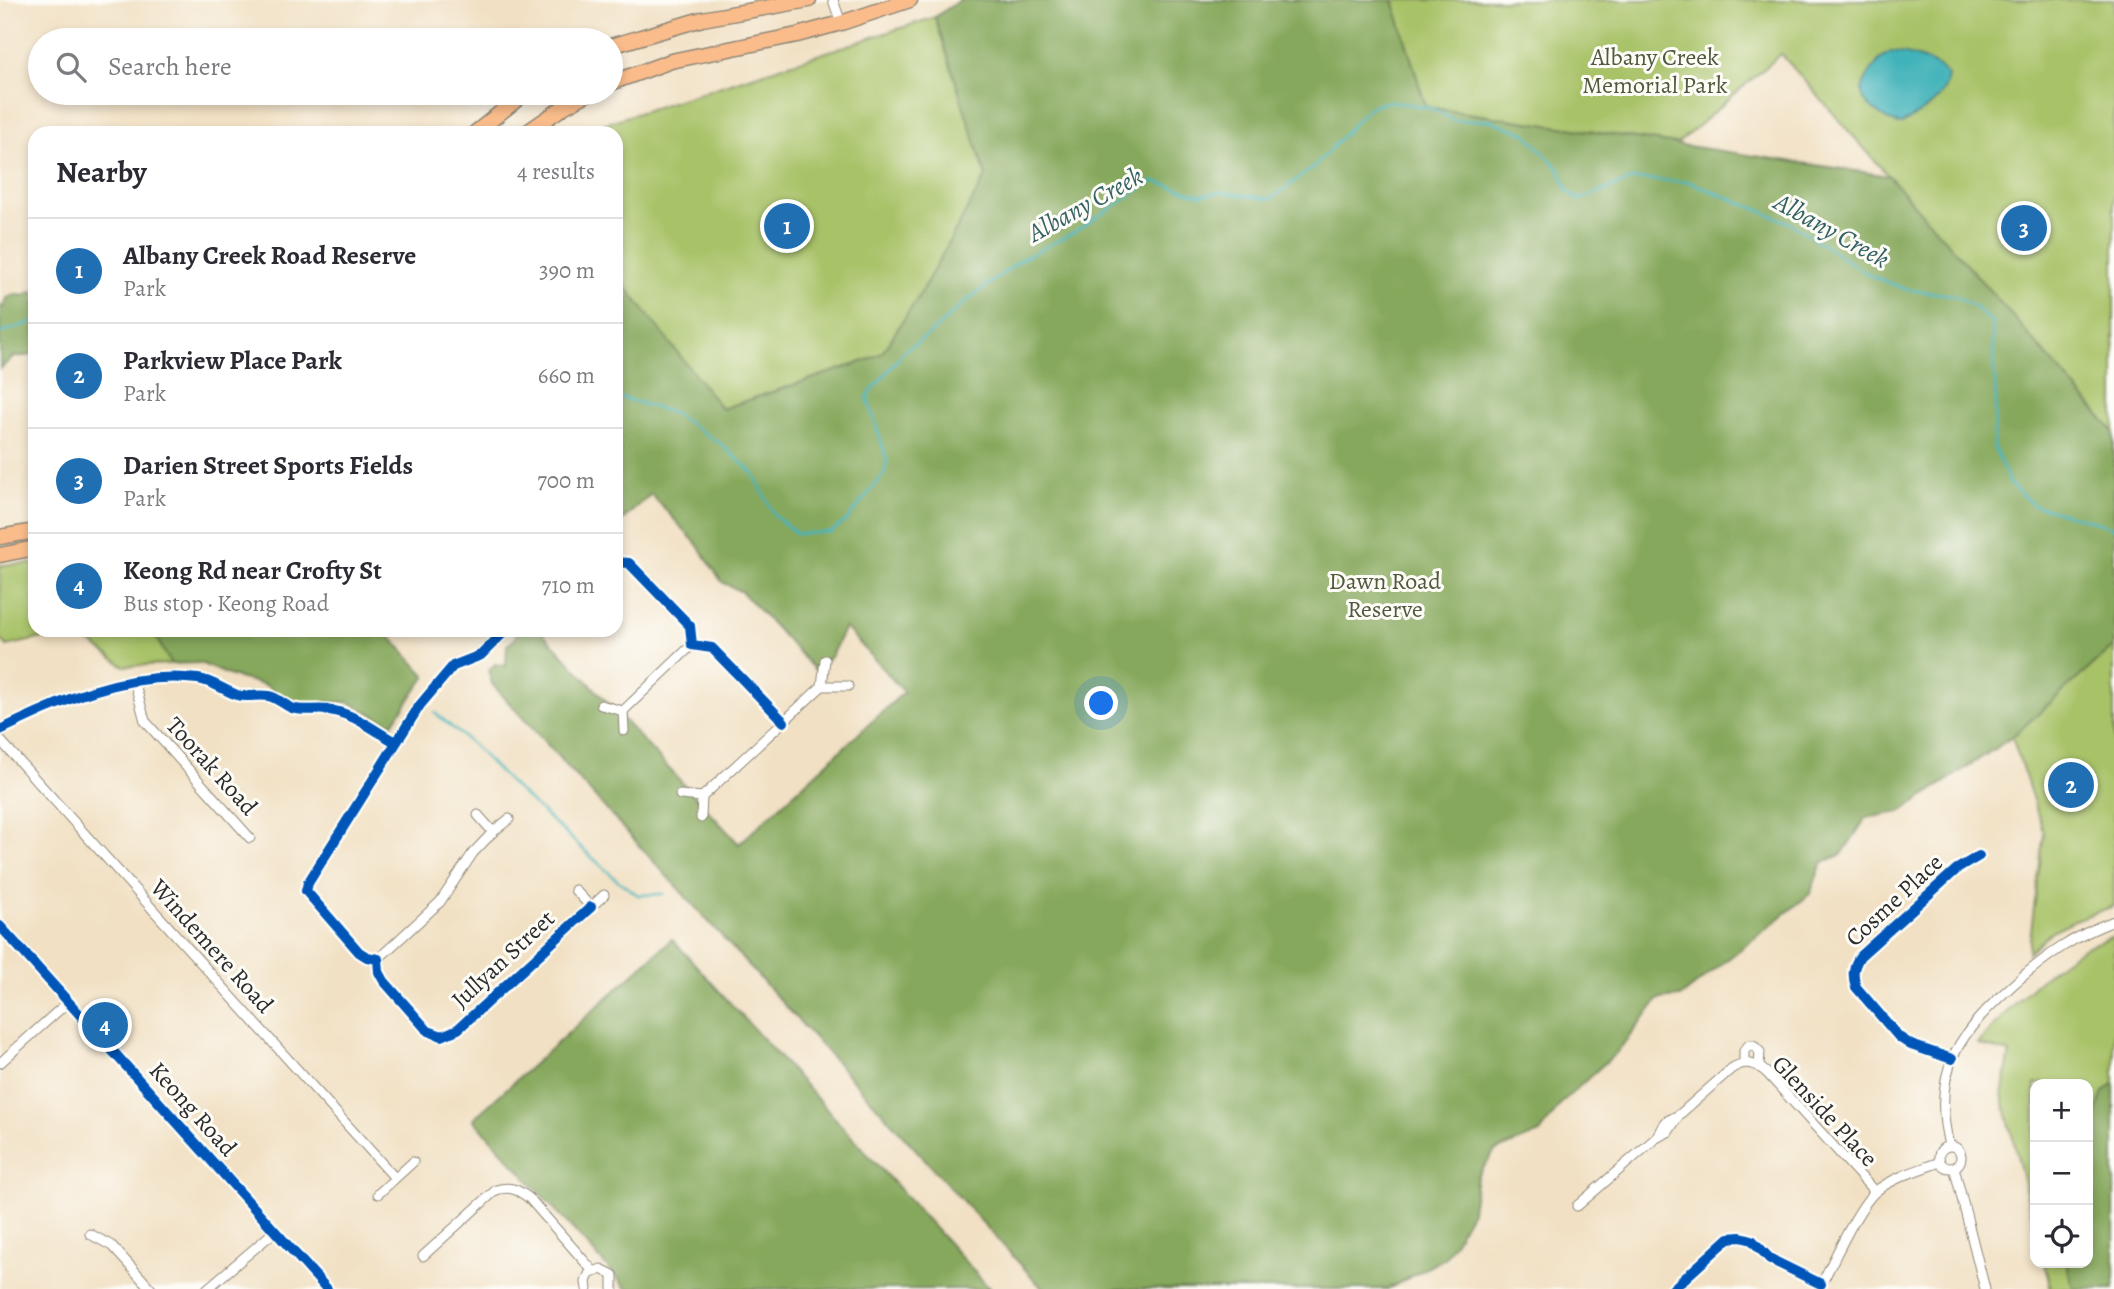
<!DOCTYPE html>
<html lang="en">
<head>
<meta charset="utf-8">
<style>
	:root { --surface:#fff; --page:#f7f7f7; --text:#2b2b33; --muted:#7c7c81; --line:#e1e1e2; --accent:#1f6fb2 }
	body { margin:0; font-family:Alegreya,serif; background:var(--page); color:var(--text) }
	.controls { position:absolute; right:21px; bottom:21px; display:grid; overflow:hidden; border-radius:14px; box-shadow:0 4px 10px #0003 }
	.controls button { width:63px; height:63px; display:grid; place-items:center; padding:0; border:0; border-bottom:2px solid var(--line); background:var(--surface); color:var(--text); font:35px sans-serif }
	.you { position:absolute; left:1102px; top:704px; width:24px; height:24px; margin:-18px; border:5px solid #fff; border-radius:50%; background:#1a73e8; box-shadow:0 0 0 10px #1a73e833 }
	.badge { display:grid; place-items:center; width:46px; height:46px; border-radius:50%; background:var(--accent); color:#fff; font-size:23px; font-weight:700 }
	.pin { position:absolute; translate:-50% -50%; border:4px solid #fff; box-shadow:0 2px 7px #0006 }
	.list { margin:0; padding:0; list-style:none }
	h2 { display:flex; justify-content:space-between; align-items:center; height:91px; margin:0; padding:0 28px; font-size:30px }
	h2 small { font-size:23px; font-weight:400; color:var(--muted) }
	.list li { display:grid; grid-template-columns:46px 1fr auto; gap:21px; align-items:center; box-sizing:border-box; height:105px; padding:0 28px; border-top:2px solid var(--line) }
	.list b { display:block; font-size:26px; white-space:nowrap }
	.list p { margin:0; font-size:23px; white-space:nowrap; color:var(--muted) }
	.list em { font-size:23px; font-style:normal; color:var(--muted) }
	.icon { flex:none; width:38px; height:38px; fill:none; stroke:currentColor; stroke-width:2; stroke-linecap:round; stroke-linejoin:round }
	.map { position:relative; flex:none; width:2114px; height:1289px; overflow:hidden }
	.search { position:absolute; background:var(--surface); box-shadow:0 4px 10px #0003; left:28px; top:28px; width:595px; height:77px; display:flex; align-items:center; gap:18px; box-sizing:border-box; padding:0 24px; border-radius:38px; color:var(--muted); font-size:26px }
	.panel { position:absolute; background:var(--surface); box-shadow:0 4px 10px #0003; left:28px; top:126px; width:595px; height:511px; border-radius:21px }
	.map>svg:first-child { display:block }
</style>
</head>
<body>
<div class="map">
<svg width="2114" height="1289" viewBox="0 0 2114 1289">
	<rect width="100%" height="100%" fill="#fdfcf7"/>
	<filter id="ink" filterUnits="userSpaceOnUse"><feTurbulence type="fractalNoise" baseFrequency=".0143" numOctaves="2"/><feDisplacementMap in="SourceGraphic" scale="14" xChannelSelector="R" yChannelSelector="G"/><feConvolveMatrix kernelMatrix="1 2 1 2 8 2 1 2 1" color-interpolation-filters="sRGB"/></filter>
	<filter id="wash" filterUnits="userSpaceOnUse"><feTurbulence type="fractalNoise" baseFrequency=".00686" numOctaves="4" result="noise"/><feDisplacementMap in="SourceGraphic" scale="28" xChannelSelector="R" yChannelSelector="G"/><feGaussianBlur stdDeviation="1.57" result="paint"/><feColorMatrix in="noise" values="0 0 0 0 0 0 0 0 0 0 0 0 0 0 0 0 0 1.4 0 .05"/><feComposite in="paint" operator="in"/></filter>
	<g filter="url(#wash)">
		<rect width="100%" height="100%" fill="#f1e0c3"/>
		<g fill="#a8c268" stroke="#6a764a" stroke-width="2">
			<polygon points="1393,0 2114,0 2114,432 1781,54 1677,144 1426,107"/>
			<polygon points="935,17 986,176 919,296 882,353 868,360 721,409 616,275 616,133 576,133"/>
			<polygon points="35,563 35,630 152,630 171,664 124,666 74,631 7,646 0,638 0,565"/>
			<polygon points="2114,646 2114,906 2075,920 2052,931 2028,953 2044,833 2012,737"/>
			<path d="M2114 936V1289H2051L2044 1263H2088V1084H2035V1228L2002 1095 2010 1053 1978 1044C2002 1015 2047 969 2079 951 2089 944 2102 941 2114 936Z"/>
		</g>
		<g fill="#86a85c" stroke="#586a44" stroke-width="2">
			<polygon points="960,0 1393,0 1426,107 1889,176 2114,432 2114,646 2012,737 1900,812 1866,818 1842,854 1822,863 1810,894 1680,997 1659,999 1617,1052 1562,1102 1540,1133 1495,1151 1477,1177 1472,1211 1445,1258 1388,1289 1043,1289 492,684 489,670 495,664 506,666 507,645 514,640 517,632 540,630 739,844 904,692 845,627 831,656 815,670 742,592 722,582 696,543 651,494 616,526 616,275 722,409 868,360 882,353 919,296 986,176 935,17"/>
			<polygon points="30,292 35,293 35,355 13,357 0,369 0,307 2,308 6,299 14,294 24,296"/>
			<polygon points="152,630 384,630 426,676 392,724 348,702 295,703 265,685 231,676 200,663 171,664"/>
			<polygon points="672,939 990,1289 627,1289 473,1119"/>
			<polygon points="2114,1083 2114,1289 2073,1289 2067,1263 2088,1263 2090,1131 2103,1092"/>
		</g>
		<path fill="#41b2b9" stroke="#366e72" stroke-width="2" d="M1891 52C1909 53 1938 61 1948 76 1946 100 1920 113 1902 124 1894 124 1888 120 1882 116 1861 102 1855 93 1871 71 1877 63 1881 56 1891 52Z"/>
		<g fill="none" stroke-linecap="round" stroke-linejoin="round">
			<g stroke="#41b2b9" stroke-width="2.5">
				<polyline points="0,333 35,321"/>
				<polyline points="616,396 673,413 721,444 753,473 775,516 797,534 831,532 847,520 884,474 887,460 867,397 905,350 930,334 964,303 1022,259 1074,232 1153,181 1201,195 1220,192 1271,199 1314,167 1369,107 1391,101 1434,109 1455,121 1490,120 1526,134 1560,170 1567,190 1579,200 1633,179 1690,182 1790,223 1871,276 1908,290 1953,295 1970,304 1992,322 1996,403 1993,446 2010,484 2033,505 2110,526 2114,529"/>
				<polyline points="434,712 473,745 510,783 617,880 638,895 663,894"/>
			</g>
		</g>
	</g>
	<g filter="url(#ink)">
		<g fill="none" stroke-linecap="round" stroke-linejoin="round">
			<g stroke="#8e8677" stroke-width="11">
				<g id="minor">
					<polyline points="833,0 841,23"/>
					<polyline points="616,562 629,563 690,626 692,645 712,648 784,722"/>
					<polyline points="506,630 481,655 453,666 420,705 308,883 306,891 359,952 367,957 378,959 379,972 384,981 428,1031 442,1036 458,1029 591,907"/>
					<polyline points="825,660 822,686 848,686"/>
					<polyline points="134,680 145,721 250,838"/>
					<polyline points="601,705 623,711 624,731"/>
					<polyline points="623,711 692,645"/>
					<path d="M0 730C61 701 127 670 198 679 213 681 223 690 237 695 247 698 258 694 269 696 278 698 284 705 292 708 304 712 316 708 329 710 353 713 375 731 395 742"/>
					<polyline points="0,740 395,1178"/>
					<polyline points="680,795 702,797 701,818"/>
					<polyline points="702,797 822,686"/>
					<polyline points="478,815 493,832 509,819"/>
					<polyline points="575,890 591,907 604,895"/>
					<polyline points="378,959 440,902 473,853 493,832"/>
					<path d="M1952 1059 1911 1045 1899 1037 1856 987C1852 975 1853 967 1860 956L1957 869 1979 856"/>
					<polyline points="0,1063 68,1002"/>
					<polyline points="1744,1063 1744,1051 1749,1045 1753,1045 1760,1052 1759,1065"/>
					<path d="M1656 1138 1665 1122 1679 1115 1731 1069C1744 1060 1755 1062 1767 1073L1875 1192"/>
					<path d="M1949 1145C1930 1069 1961 1031 2015 983 2046 956 2075 935 2114 921"/>
					<circle cx="1950" cy="1157" r="11"/>
					<polyline points="1954,1167 1985,1289"/>
					<polyline points="378,1194 413,1162"/>
					<polyline points="1577,1206 1656,1138 1668,1132 1679,1115"/>
					<polyline points="90,1234 112,1246 151,1289"/>
					<path d="M423 1256 496 1190C510 1186 517 1189 529 1198L593 1271"/>
					<polyline points="207,1289 275,1231"/>
					<polyline points="587,1289 586,1282 589,1274 601,1269 613,1275 613,1289"/>
					<polyline points="1673,1289 1729,1238 1741,1237 1752,1240 1770,1259 1821,1284"/>
					<path d="M1819 1289C1831 1266 1858 1206 1876 1191 1894 1177 1919 1170 1940 1162"/>
				</g>
			</g>
			<g stroke="#8e8677" stroke-width="13">
				<polyline id="tertiary" points="0,926 327,1289"/>
			</g>
			<g stroke="#8e8677" stroke-width="17">
				<g id="primary">
					<polyline points="611,46 702,19 809,0"/>
					<polyline points="611,83 671,61 797,35 841,23 910,0"/>
					<polyline points="475,133 525,93"/>
					<polyline points="526,133 565,106 589,93"/>
					<polyline points="0,537 35,531"/>
					<polyline points="0,555 35,548"/>
				</g>
			</g>
			<use href="#minor" stroke="#fff" stroke-width="9"/>
			<use href="#tertiary" stroke="#fff" stroke-width="10"/>
			<use href="#primary" stroke="#fabc8b" stroke-width="14"/>
			<g stroke="#fdfcf7" stroke-width="15">
				<g id="cycleway">
					<polyline points="616,562 629,563 690,626 692,645 712,648 784,722"/>
					<polyline points="506,630 481,655 453,666 420,705 308,883 306,891 359,952 367,957 378,959 379,972 384,981 428,1031 442,1036 458,1029 591,907"/>
					<path d="M0 730C61 701 127 670 198 679 213 681 223 690 237 695 247 698 258 694 269 696 278 698 284 705 292 708 304 712 316 708 329 710 353 713 375 731 395 742"/>
					<polyline points="0,926 327,1289"/>
					<path d="M1952 1059 1911 1045 1899 1037 1856 987C1852 975 1853 967 1860 956L1957 869 1979 856"/>
					<polyline points="1673,1289 1729,1238 1741,1237 1752,1240 1770,1259 1821,1284"/>
				</g>
			</g>
			<use href="#cycleway" stroke="#0057b8" stroke-width="10"/>
		</g>
	</g>
	<g text-anchor="middle" stroke-width="6" stroke-linejoin="round" paint-order="stroke">
		<g font-size="24" fill="#50583d" stroke="#fdfcf7">
			<text x="1655" y="65">Albany Creek<tspan x="1655" dy="28">Memorial Park</tspan></text>
			<text x="1385" y="589">Dawn Road<tspan x="1385" dy="28">Reserve</tspan></text>
		</g>
		<g font-size="24" fill="#2b2b2b" stroke="#fdfcf7">
			<text transform="translate(212 766) rotate(48)" y="8">Toorak Road</text>
			<text transform="translate(1894 900) rotate(-43)" y="8">Cosme Place</text>
			<text transform="translate(212 946) rotate(48)" y="8">Windemere Road</text>
			<text transform="translate(503 959) rotate(-43)" y="8">Jullyan Street</text>
			<text transform="translate(193 1109) rotate(48)" y="8">Keong Road</text>
			<text transform="translate(1825 1111) rotate(47)" y="8">Glenside Place</text>
		</g>
		<g font-size="26" font-style="italic" fill="#346164" stroke="#fdfcf7">
			<text transform="translate(1085 204) rotate(-29)" y="9">Albany Creek</text>
			<text transform="translate(1832 230) rotate(29)" y="9">Albany Creek</text>
		</g>
	</g>
</svg>
<div class="controls">
<button>+</button>
<button>−</button>
<button><svg class="icon" aria-label="locate" viewBox="0 0 24 24"><circle cx="12" cy="12" r="6"/><path d="M12 2v4M12 18v4M2 12h4M18 12h4"/></svg></button>
</div>
<div class="you"></div>
<div class="pin badge" style="left:787px;top:226px">1</div>
<div class="pin badge" style="left:2071px;top:785px">2</div>
<div class="pin badge" style="left:2024px;top:228px">3</div>
<div class="pin badge" style="left:105px;top:1025px">4</div>
<div class="search"><svg class="icon" aria-label="search" viewBox="0 0 24 24"><circle cx="10" cy="10" r="6"/><path d="M15 15l6 6"/></svg>Search here</div>
<section class="panel">
<h2>Nearby<small>4 results</small></h2>
<ul class="list">
<li><span class="badge">1</span><div><b>Albany Creek Road Reserve</b><p>Park</p></div><em>390 m</em></li>
<li><span class="badge">2</span><div><b>Parkview Place Park</b><p>Park</p></div><em>660 m</em></li>
<li><span class="badge">3</span><div><b>Darien Street Sports Fields</b><p>Park</p></div><em>700 m</em></li>
<li><span class="badge">4</span><div><b>Keong Rd near Crofty St</b><p>Bus stop · Keong Road</p></div><em>710 m</em></li>
</ul>
</section>
</div>
</body>
</html>
